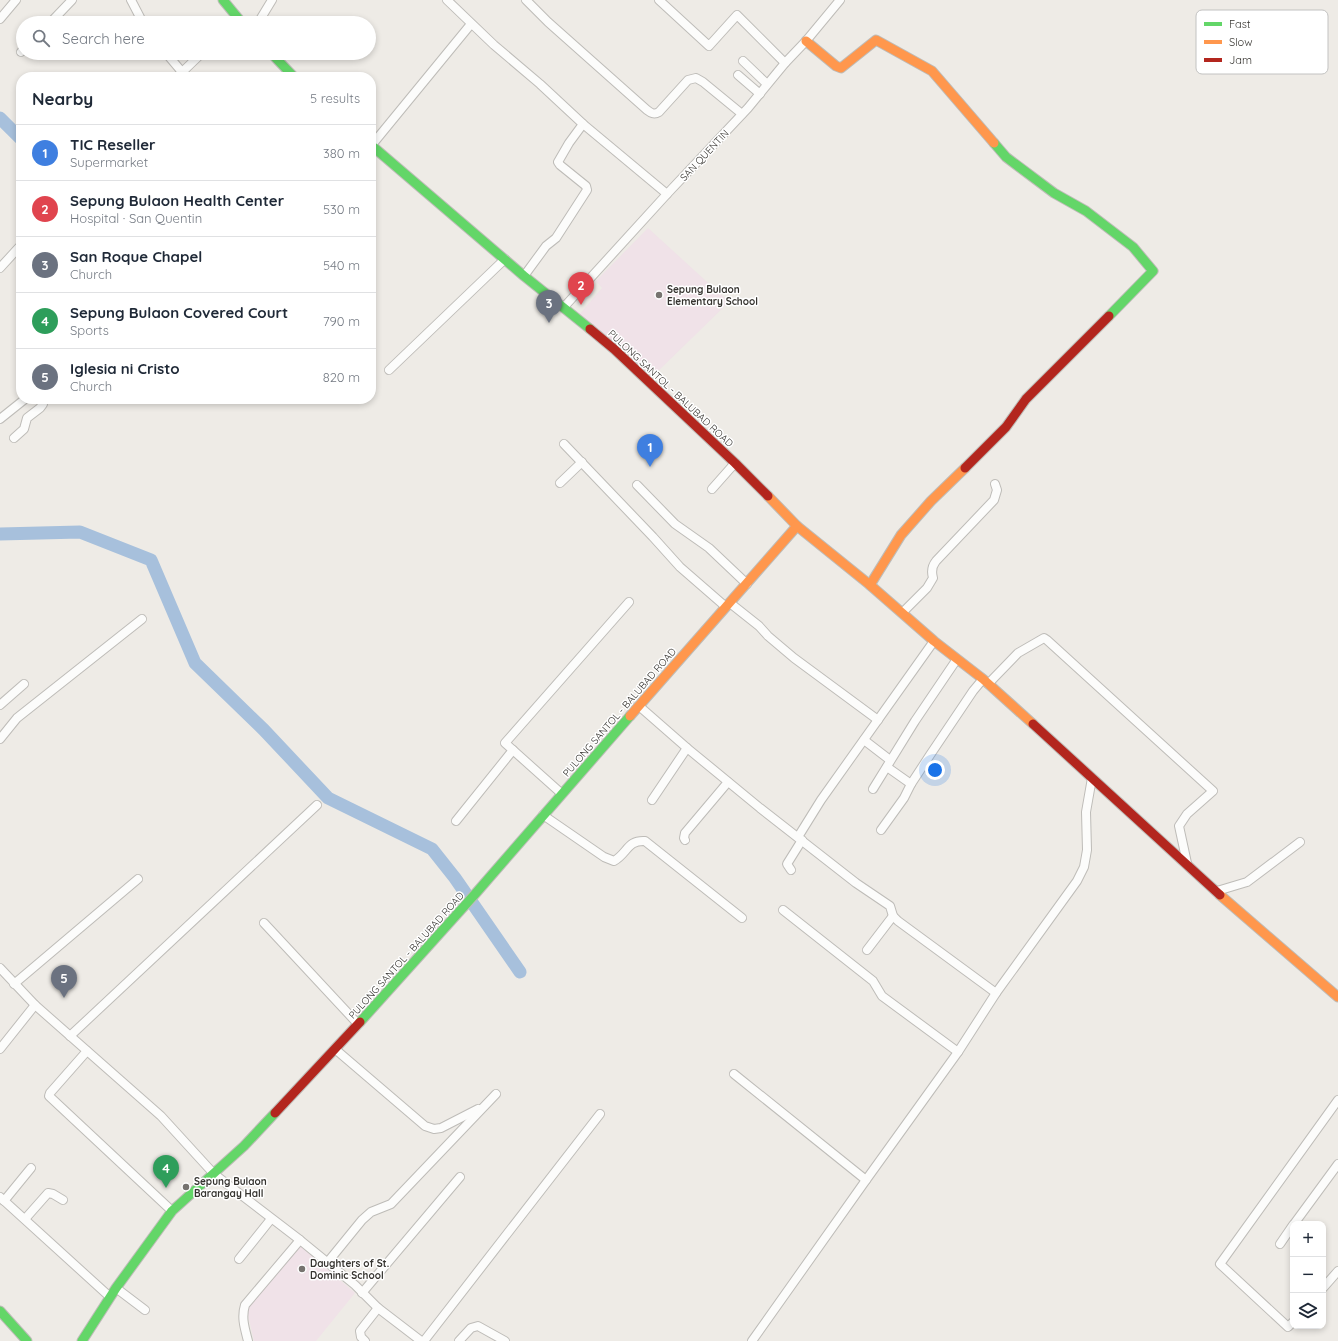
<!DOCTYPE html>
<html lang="en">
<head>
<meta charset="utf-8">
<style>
	:root { --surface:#fff; --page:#f6f6f7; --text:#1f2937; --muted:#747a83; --line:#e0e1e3; --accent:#7c3aed }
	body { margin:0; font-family:Quicksand,sans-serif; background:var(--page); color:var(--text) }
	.controls { position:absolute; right:12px; bottom:12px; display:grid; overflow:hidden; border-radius:8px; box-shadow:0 2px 6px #0003 }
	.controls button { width:36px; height:36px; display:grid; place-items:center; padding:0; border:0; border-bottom:1px solid var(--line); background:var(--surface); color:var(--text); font:20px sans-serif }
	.you { position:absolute; left:935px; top:770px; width:14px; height:14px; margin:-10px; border:3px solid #fff; border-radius:50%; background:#1a73e8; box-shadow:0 0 0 6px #1a73e833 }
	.badge { display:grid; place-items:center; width:26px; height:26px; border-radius:50%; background:var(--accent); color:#fff; font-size:13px; font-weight:700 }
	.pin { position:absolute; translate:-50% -33px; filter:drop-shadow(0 1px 2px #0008) }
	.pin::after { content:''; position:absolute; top:21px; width:14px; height:12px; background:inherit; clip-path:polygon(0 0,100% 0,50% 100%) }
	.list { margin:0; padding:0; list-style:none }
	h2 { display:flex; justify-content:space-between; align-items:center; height:52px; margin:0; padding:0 16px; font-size:17px }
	h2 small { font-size:13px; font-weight:400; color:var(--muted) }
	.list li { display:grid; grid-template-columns:26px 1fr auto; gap:12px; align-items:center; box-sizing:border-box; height:56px; padding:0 16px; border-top:1px solid var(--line) }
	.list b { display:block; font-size:15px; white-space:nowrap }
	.list p { margin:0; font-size:13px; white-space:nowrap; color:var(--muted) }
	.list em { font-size:13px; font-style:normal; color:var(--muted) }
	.icon { flex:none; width:22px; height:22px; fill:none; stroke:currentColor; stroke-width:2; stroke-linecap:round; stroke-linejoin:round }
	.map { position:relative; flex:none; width:1338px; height:1341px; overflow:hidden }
	.search { position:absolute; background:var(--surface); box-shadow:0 2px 6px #0003; left:16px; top:16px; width:360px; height:44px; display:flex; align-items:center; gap:10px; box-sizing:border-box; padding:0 14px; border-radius:22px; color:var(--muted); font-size:15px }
	.panel { position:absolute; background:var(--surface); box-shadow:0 2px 6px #0003; left:16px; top:72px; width:360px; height:332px; border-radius:16px }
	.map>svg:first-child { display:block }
</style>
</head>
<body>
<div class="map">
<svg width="1338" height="1341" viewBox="0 0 1338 1341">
	<rect width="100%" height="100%" fill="#eeebe6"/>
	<g fill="#f0e2e8">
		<polygon points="648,228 729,302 652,377 615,343 579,315 602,288 596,281"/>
		<polygon points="299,1245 355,1293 316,1341 254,1341 246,1307"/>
	</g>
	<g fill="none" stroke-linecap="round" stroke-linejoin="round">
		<g stroke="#a7c0dc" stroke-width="13">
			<polyline points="0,118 21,139"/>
			<polyline points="0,534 80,532 151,560 195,663 264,730 328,798 432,849 455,878 520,972"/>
		</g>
		<g stroke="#bebcb8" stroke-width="10">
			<g id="street">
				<polyline points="131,0 143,23"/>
				<polyline points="447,0 494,45 540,84 583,124 667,194"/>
				<path d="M526 0 548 22 647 110C651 113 654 115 659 112L688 80 696 78 703 82 742 114"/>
				<polyline points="659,0 709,46 737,15 785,63"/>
				<polyline points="0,19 16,0"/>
				<polyline points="50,23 72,0"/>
				<polyline points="258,23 272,0"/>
				<polyline points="21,52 23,50"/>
				<polyline points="166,53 182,72"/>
				<polyline points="743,61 767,84"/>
				<polyline points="738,75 760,94"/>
				<polyline points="177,77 202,53"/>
				<polyline points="371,146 471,24"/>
				<polyline points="0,268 21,245"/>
				<polyline points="524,276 546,246 556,238 587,190 586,186 560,165 558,162 569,143 583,124"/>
				<polyline points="564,307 667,194 748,108 785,63 806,41 840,0"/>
				<polyline points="389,370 505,259"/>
				<polyline points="0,419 25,399"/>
				<polyline points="14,438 24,429 27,418 40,408 43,404 43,399"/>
				<polyline points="564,444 653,537 680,567 726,607"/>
				<polyline points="560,483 582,462"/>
				<polyline points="637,485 675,524 709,548 747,584"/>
				<polyline points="712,489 735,463"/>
				<polyline points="730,603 759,626 768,636 794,658 878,720"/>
				<path d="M902 613 927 588 933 578C931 571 932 566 936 561L994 500 997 490 995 484"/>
				<polyline points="988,684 1018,653 1044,638 1047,640 1213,791 1187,814 1179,826 1187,863"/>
				<polyline points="0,705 24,684"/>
				<polyline points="639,706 687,748 760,808 856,883 890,906 893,916 898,921 996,993"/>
				<polyline points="0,739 17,718 142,619"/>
				<polyline points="864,740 890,760"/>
				<polyline points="887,767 911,784"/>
				<polyline points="873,789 915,721 957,659"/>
				<polyline points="562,794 505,743 629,602"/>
				<polyline points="652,800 687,748"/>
				<path d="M543 815 604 857 614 861C628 853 627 840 645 841L742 918"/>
				<polyline points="456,821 513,750"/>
				<polyline points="881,830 904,798 911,784 930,755 973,691 983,679"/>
				<polyline points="798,837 821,800 934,641"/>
				<polyline points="685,840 684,838 685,833 728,782"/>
				<polyline points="791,870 787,864 802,840"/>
				<polyline points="1217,891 1247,882 1300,842"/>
				<polyline points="783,910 873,981 882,996 958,1052"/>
				<polyline points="264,923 358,1024"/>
				<polyline points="867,950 893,916"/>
				<polyline points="0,968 35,1005 161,1116 214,1174 300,1240 355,1285 378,1308 421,1341"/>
				<polyline points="14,984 138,879"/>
				<polyline points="70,1036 317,805"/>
				<polyline points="0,1049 35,1005"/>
				<polyline points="335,1049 425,1126 434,1129 441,1128 478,1109"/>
				<polyline points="87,1051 50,1093 49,1096 172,1211"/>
				<polyline points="734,1074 866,1180"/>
				<polyline points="0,1197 110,1297"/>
				<polyline points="4,1201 31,1168"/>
				<polyline points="25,1219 48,1193 53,1194 63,1200"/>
				<polyline points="1294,1224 1338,1164"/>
				<polyline points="1280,1244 1293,1225"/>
				<polyline points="239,1259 271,1219"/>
				<polyline points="327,1263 362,1220 371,1212 391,1204 496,1094"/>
				<polyline points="116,1288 145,1310"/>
				<polyline points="1323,1288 1338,1271"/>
				<polyline points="362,1293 460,1177"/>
				<polyline points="1293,1322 1288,1327 1220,1264 1338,1100"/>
				<path d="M248 1341C245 1329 241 1318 245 1305L300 1240"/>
				<polyline points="365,1341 361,1337 360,1331 378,1308"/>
				<polyline points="424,1341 600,1114"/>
				<polyline points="459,1341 471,1328 478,1326 505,1341"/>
				<polyline points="752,1341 866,1180 958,1052 996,993 1077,881 1084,867 1087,850 1086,812 1092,778"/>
			</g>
		</g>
		<g stroke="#bebcb8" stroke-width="11">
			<g id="fast">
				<polyline points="223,0 242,23"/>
				<polyline points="271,53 294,77"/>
				<polyline points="994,143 1006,157 1054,193 1086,211 1133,247 1153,271 1109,316"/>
				<polyline points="371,145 524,276 590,329"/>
				<polyline points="360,1022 476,893 630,716"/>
				<polyline points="0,1311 27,1341"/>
				<polyline points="82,1341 116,1288 172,1211 244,1146 275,1113"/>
			</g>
		</g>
		<g stroke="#bebcb8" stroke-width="11">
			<g id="slow">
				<polyline points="806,41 836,66 841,68 876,40 932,71 994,143"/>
				<polyline points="768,496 797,526 870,585 934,641 983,679 1033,724"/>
				<polyline points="870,585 901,535 931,501 965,468"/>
				<polyline points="630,716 797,526"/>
				<polyline points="1220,895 1338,997"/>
			</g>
		</g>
		<g stroke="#bebcb8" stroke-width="11">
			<g id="jam">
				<polyline points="590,329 614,349 735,463 768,496"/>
				<polyline points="965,468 1006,427 1026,399 1109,316"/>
				<polyline points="1033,724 1220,895"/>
				<polyline points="275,1113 360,1022"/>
			</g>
		</g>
		<use href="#street" stroke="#fcfcfb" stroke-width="8"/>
		<use href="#fast" stroke="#63d668" stroke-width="9"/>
		<use href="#slow" stroke="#ff974d" stroke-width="9"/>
		<use href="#jam" stroke="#b3261e" stroke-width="9"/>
	</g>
	<g fill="#76736f" stroke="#fff" stroke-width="1.5">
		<circle cx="659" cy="295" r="4"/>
		<circle cx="186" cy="1187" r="4"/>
		<circle cx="302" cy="1269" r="4"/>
	</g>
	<g text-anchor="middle" stroke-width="3" stroke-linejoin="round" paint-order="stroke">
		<g font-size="10" fill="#35332f" stroke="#fff">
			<text transform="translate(704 155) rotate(-47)" y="4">SAN QUENTIN</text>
			<text transform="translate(671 388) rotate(43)" y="4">PULONG SANTOL - BALUBAD ROAD</text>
			<text transform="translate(619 712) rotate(-49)" y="4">PULONG SANTOL - BALUBAD ROAD</text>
			<text transform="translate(406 955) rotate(-48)" y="4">PULONG SANTOL - BALUBAD ROAD</text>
		</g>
		<g font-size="10" font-weight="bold" fill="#35332f" stroke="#fff" text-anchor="start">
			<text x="667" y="293">Sepung Bulaon<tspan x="667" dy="12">Elementary School</tspan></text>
			<text x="194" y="1185">Sepung Bulaon<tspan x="194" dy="12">Barangay Hall</tspan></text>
			<text x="310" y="1267">Daughters of St.<tspan x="310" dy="12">Dominic School</tspan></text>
		</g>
	</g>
	<rect x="1196" y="10" width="132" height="64" rx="6" fill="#fff" stroke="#c2c2c1" stroke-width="1"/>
	<rect x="1204" y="22" width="18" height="4" fill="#63d668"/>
	<rect x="1204" y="40" width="18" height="4" fill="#ff974d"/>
	<rect x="1204" y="58" width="18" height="4" fill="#b3261e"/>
	<g font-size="11" fill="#35332f">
		<text x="1229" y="28">Fast</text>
		<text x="1229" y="46">Slow</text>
		<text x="1229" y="64">Jam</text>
	</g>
</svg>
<div class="controls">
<button>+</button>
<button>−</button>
<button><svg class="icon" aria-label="layers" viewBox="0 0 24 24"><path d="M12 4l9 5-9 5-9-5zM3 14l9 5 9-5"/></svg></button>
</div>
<div class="you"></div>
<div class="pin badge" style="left:650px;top:467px;background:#3f7fe0">1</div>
<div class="pin badge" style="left:581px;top:305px;background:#e0444e">2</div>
<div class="pin badge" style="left:549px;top:323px;background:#6b7280">3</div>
<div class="pin badge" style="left:166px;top:1188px;background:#2e9e5b">4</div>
<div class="pin badge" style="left:64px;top:998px;background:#6b7280">5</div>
<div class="search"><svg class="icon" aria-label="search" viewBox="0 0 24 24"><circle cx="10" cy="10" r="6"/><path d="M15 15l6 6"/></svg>Search here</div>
<section class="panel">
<h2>Nearby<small>5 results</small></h2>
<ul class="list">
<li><span class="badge" style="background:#3f7fe0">1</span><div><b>TIC Reseller</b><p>Supermarket</p></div><em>380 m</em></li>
<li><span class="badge" style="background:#e0444e">2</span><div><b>Sepung Bulaon Health Center</b><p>Hospital · San Quentin</p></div><em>530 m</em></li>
<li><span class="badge" style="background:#6b7280">3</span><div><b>San Roque Chapel</b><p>Church</p></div><em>540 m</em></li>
<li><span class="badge" style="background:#2e9e5b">4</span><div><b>Sepung Bulaon Covered Court</b><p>Sports</p></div><em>790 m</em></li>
<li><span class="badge" style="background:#6b7280">5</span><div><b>Iglesia ni Cristo</b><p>Church</p></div><em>820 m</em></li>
</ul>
</section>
</div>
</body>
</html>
